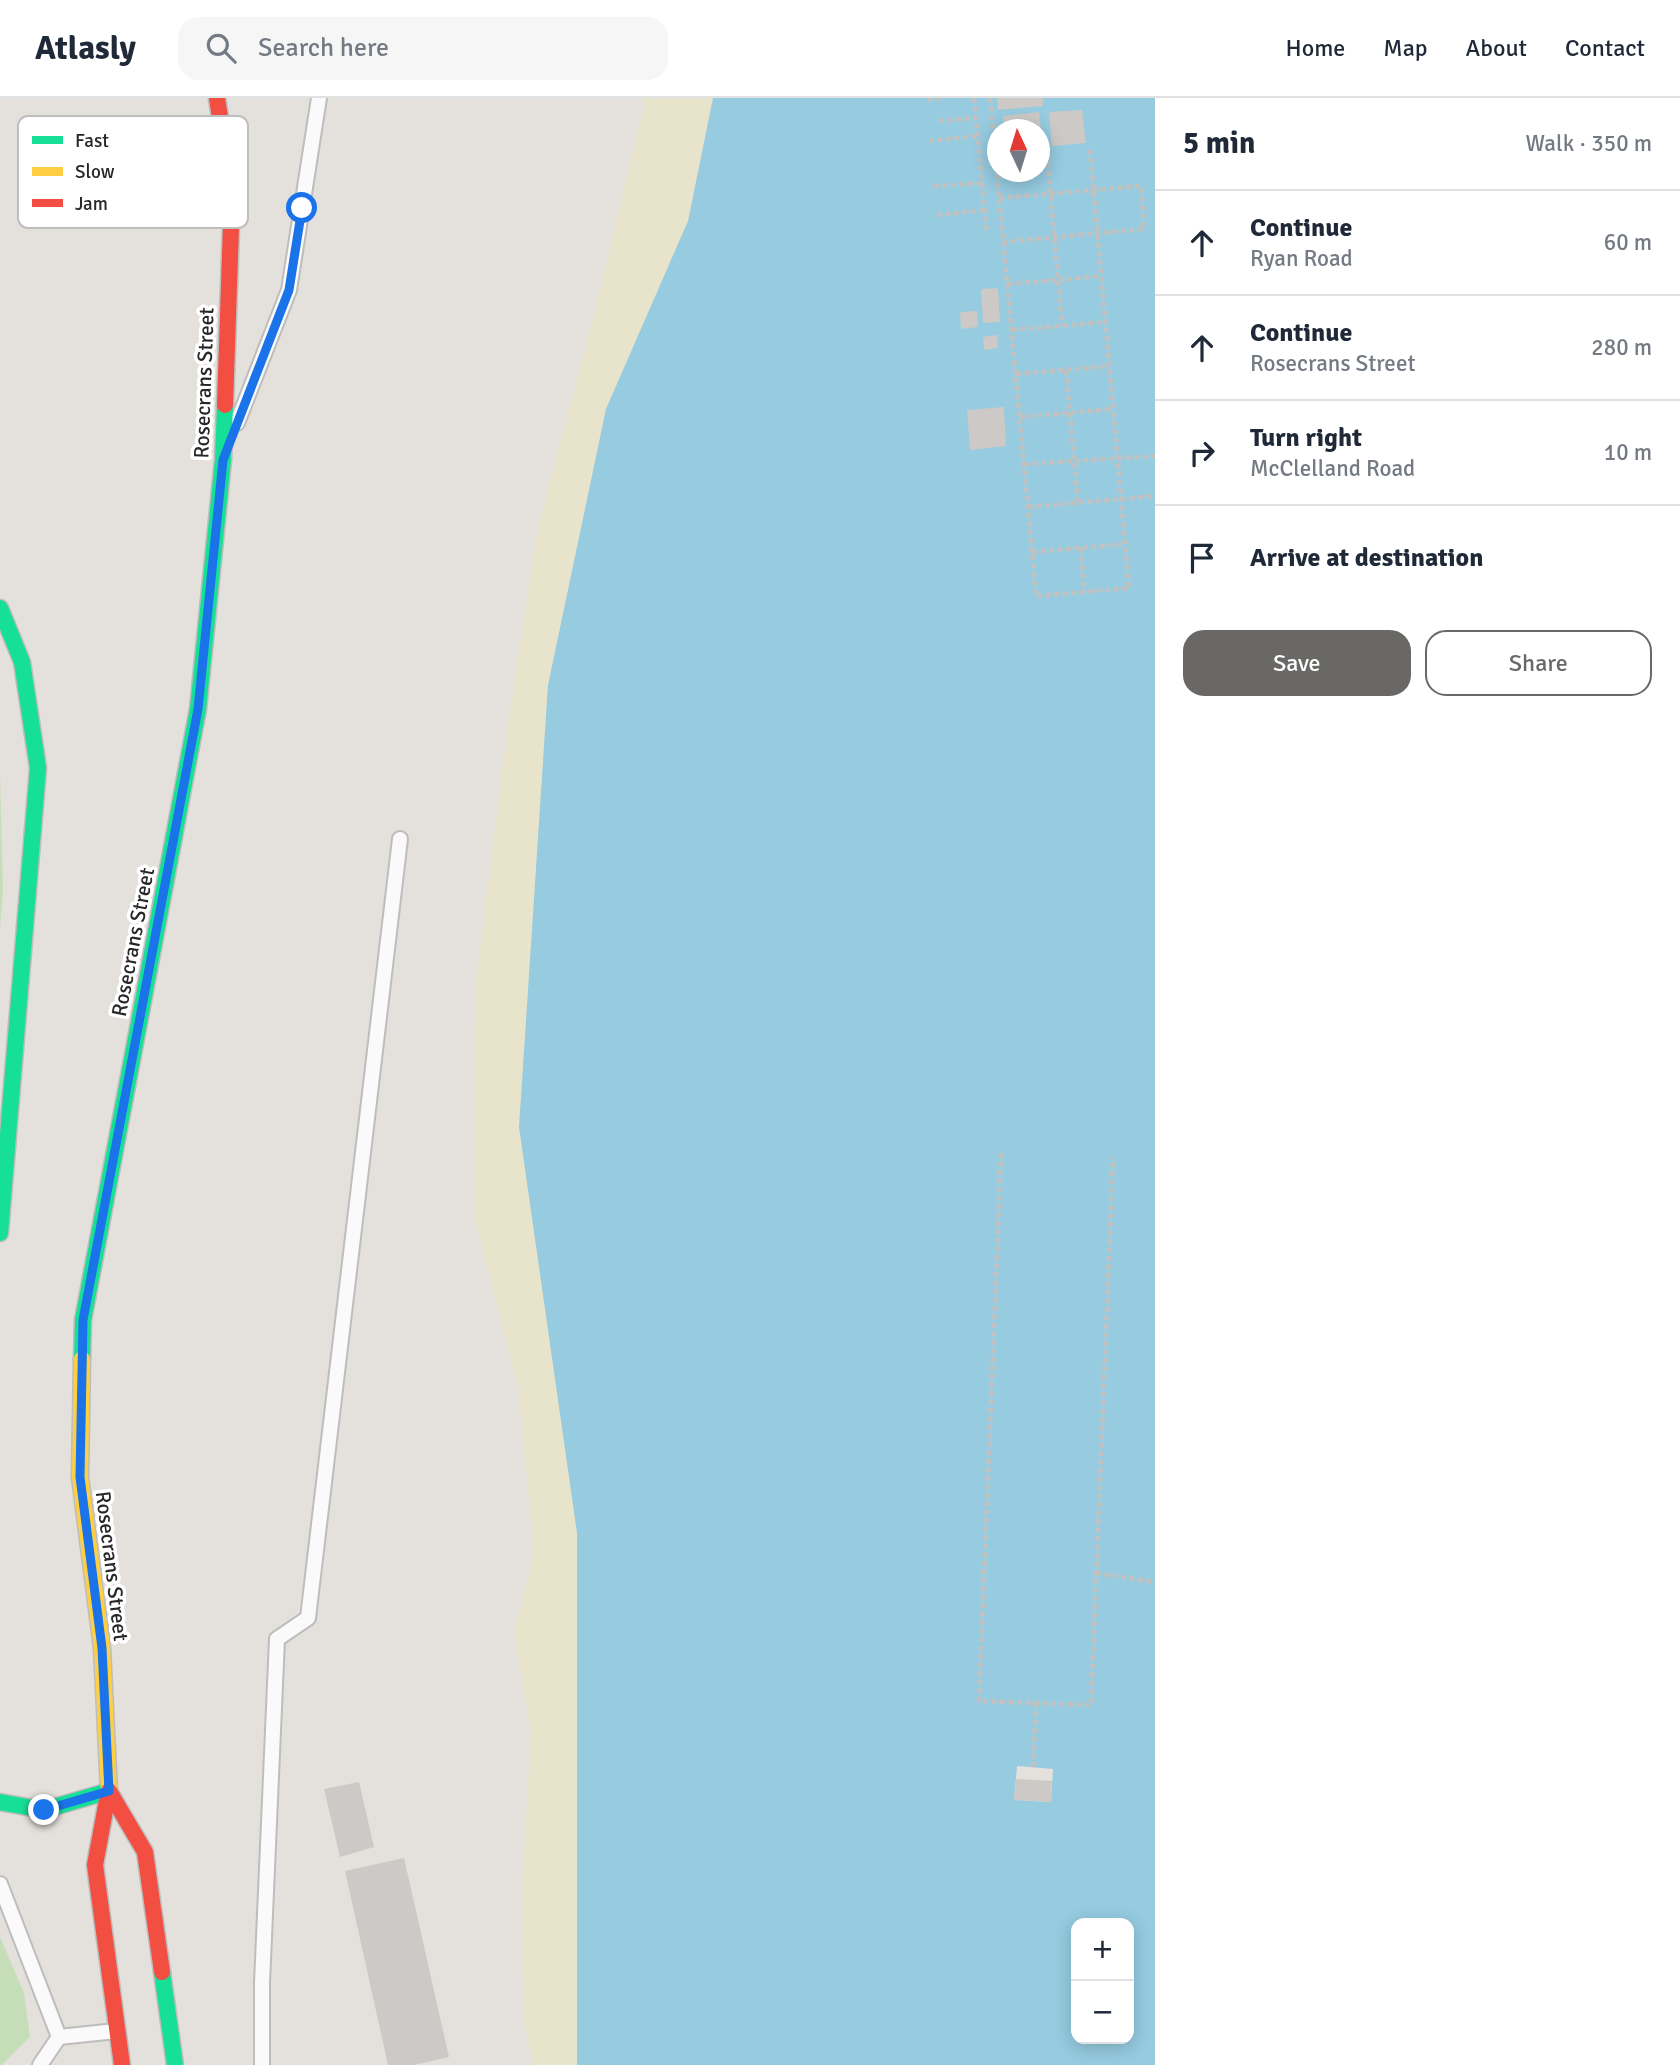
<!DOCTYPE html>
<html lang="en">
<head>
<meta charset="utf-8">
<style>
	:root { --surface:#fff; --page:#f6f6f7; --text:#1f2937; --muted:#747a83; --line:#e0e1e3; --accent:#696866 }
	body { margin:0; font-family:Signika,sans-serif; background:var(--page); color:var(--text) }
	.controls { position:absolute; right:21px; bottom:21px; display:grid; overflow:hidden; border-radius:14px; box-shadow:0 4px 18px #0003 }
	.controls button { width:63px; height:63px; display:grid; place-items:center; padding:0; border:0; border-bottom:2px solid var(--line); background:var(--surface); color:var(--text); font:35px sans-serif }
	.compass { position:absolute; left:987px; top:21px; width:63px; height:63px; border-radius:50%; background:var(--surface); box-shadow:0 4px 18px #0003; rotate:356deg }
	.stop { position:absolute; width:21px; height:21px; margin:-16px; border:5px solid #1a73e8; border-radius:50%; background:#fff }
	.stop.end { background:#1a73e8; border-color:#fff; box-shadow:0 2px 7px #0008 }
	.list { margin:0; padding:0; list-style:none }
	h2 { display:flex; justify-content:space-between; align-items:center; height:91px; margin:0; padding:0 28px; font-size:30px }
	h2 small { font-size:23px; font-weight:400; color:var(--muted) }
	.list li { display:grid; grid-template-columns:46px 1fr auto; gap:21px; align-items:center; box-sizing:border-box; height:105px; padding:0 28px; border-top:2px solid var(--line) }
	.list b { display:block; font-size:26px; white-space:nowrap }
	.list p { margin:0; font-size:23px; white-space:nowrap; color:var(--muted) }
	.list em { font-size:23px; font-style:normal; color:var(--muted) }
	.actions { display:flex; gap:14px; padding:21px 28px }
	.actions a { flex:1; padding:16px 0; border:2px solid var(--accent); border-radius:21px; text-align:center; font-size:24px; color:var(--accent) }
	.actions .main { background:var(--accent); color:#fff }
	.icon { flex:none; width:38px; height:38px; fill:none; stroke:currentColor; stroke-width:2; stroke-linecap:round; stroke-linejoin:round }
	.map { position:relative; flex:none; width:1155px; height:1967px; overflow:hidden }
	header { display:flex; align-items:center; gap:42px; box-sizing:border-box; height:98px; padding:0 35px; background:var(--surface); border-bottom:2px solid var(--line) }
	header strong { font-size:33px }
	nav { display:flex; gap:38px; margin-inline-start:auto; font-size:24px }
	.search { width:490px; height:63px; background:var(--page); display:flex; align-items:center; gap:18px; box-sizing:border-box; padding:0 24px; border-radius:21px; color:var(--muted); font-size:26px }
	main { display:flex }
	aside { flex:1; background:var(--surface) }
	.map>svg:first-child { display:block }
</style>
</head>
<body>
<header>
<strong>Atlasly</strong>
<div class="search"><svg class="icon" aria-label="search" viewBox="0 0 24 24"><circle cx="10" cy="10" r="6"/><path d="M15 15l6 6"/></svg>Search here</div>
<nav><a>Home</a><a>Map</a><a>About</a><a>Contact</a></nav>
</header>
<main>
<div class="map">
<svg width="1155" height="1967" viewBox="0 0 1155 1967">
	<rect width="100%" height="100%" fill="#e4e1dc"/>
	<g fill="#c6deb8">
		<polygon points="0,673 3,794 0,831"/>
		<polygon points="0,1839 24,1895 30,1939 2,1967 0,1967"/>
	</g>
	<polygon fill="#e8e4cc" points="642,0 864,0 718,1967 534,1967 524,1927 521,1804 531,1635 514,1533 534,1456 518,1287 474,1119 475,893 507,632 538,429 594,216 645,4"/>
	<path fill="#96cbe0" fill-rule="evenodd" d="M713 0H1155V1967H577V1435L519 1029 548 587 606 311 688 123ZM998 32H1040V74H998ZM1076 1825H1129V1941H1076Z"/>
	<polygon fill="#e4e1dc" points="1017,1668 1053,1671 1051,1704 1014,1702"/>
	<g fill="#ccc9c6">
		<polygon points="997,0 1043,0 1043,8 998,12"/>
		<polygon points="1082,12 1086,45 1052,48 1049,14"/>
		<polygon points="1039,14 1041,32 1004,32 1003,18"/>
		<polygon points="998,190 1000,224 983,225 981,191"/>
		<polygon points="977,213 978,229 961,231 960,214"/>
		<polygon points="997,237 998,250 984,252 983,239"/>
		<polygon points="1004,309 1006,348 970,352 967,312"/>
		<polygon points="1016,1681 1052,1683 1051,1704 1014,1702"/>
		<polygon points="359,1684 374,1749 340,1759 324,1691"/>
		<polygon points="404,1760 449,1959 414,1967 388,1967 345,1773"/>
	</g>
	<g fill="none" stroke-linecap="round" stroke-linejoin="round">
		<g stroke="#bebdbe" stroke-width="18">
			<g id="lane">
				<polyline points="237,325 289,192 319,0"/>
				<polyline points="0,1786 59,1939 116,1933"/>
				<polyline points="40,1967 59,1939"/>
				<polyline points="262,1967 262,1885 277,1541 308,1520 400,741"/>
			</g>
		</g>
		<g stroke="#bebdbe" stroke-width="19">
			<g id="fast">
				<polyline points="0,510 22,564 38,670 0,1135"/>
				<polyline points="82,1261 83,1222 198,611 223,362 225,307"/>
				<polyline points="0,1704 44,1712 109,1693"/>
				<polyline points="162,1874 175,1967"/>
			</g>
		</g>
		<g stroke="#bebdbe" stroke-width="19">
			<polyline id="slow" points="82,1261 80,1379 102,1550 109,1693 107,1702"/>
		</g>
		<g stroke="#bebdbe" stroke-width="19">
			<g id="jam">
				<polyline points="217,0 232,98 225,307"/>
				<polyline points="109,1693 145,1754 162,1874"/>
				<polyline points="107,1702 95,1767 122,1967"/>
			</g>
		</g>
		<g stroke="#c2c1c0" stroke-width="4.5" stroke-dasharray="5 3.5" stroke-linecap="butt">
			<polyline points="974,0 987,136"/>
			<polyline points="990,0 1036,498 1129,490 1090,51"/>
			<polyline points="927,2 942,0"/>
			<polyline points="939,23 976,20"/>
			<polyline points="929,43 977,38"/>
			<polyline points="1047,56 1062,227"/>
			<polyline points="934,88 982,85"/>
			<polyline points="999,100 1141,88 1144,131 1003,144"/>
			<polyline points="937,117 984,112"/>
			<polyline points="1008,186 1102,178"/>
			<polyline points="1012,232 1106,224"/>
			<polyline points="1066,272 1078,405"/>
			<polyline points="1016,276 1109,268"/>
			<polyline points="1020,319 1113,311"/>
			<polyline points="1024,366 1155,358"/>
			<polyline points="1028,409 1155,398"/>
			<polyline points="1081,450 1084,494"/>
			<polyline points="1032,454 1126,446"/>
			<polyline points="1001,1055 979,1603 1091,1607 1113,1059"/>
			<polyline points="1096,1475 1155,1484"/>
			<polyline points="1033,1669 1036,1605"/>
		</g>
		<use href="#lane" stroke="#fbfafa" stroke-width="14"/>
		<use href="#fast" stroke="#16e098" stroke-width="16"/>
		<use href="#slow" stroke="#ffcf43" stroke-width="16"/>
		<use href="#jam" stroke="#f24e42" stroke-width="16"/>
	</g>
	<g fill="none" stroke-linecap="round" stroke-linejoin="round">
		<polyline stroke="#1a73e8" stroke-width="9" points="44,1712 109,1693 102,1550 80,1379 83,1222 198,611 223,362 289,192 302,110"/>
	</g>
	<g text-anchor="middle" stroke-width="7" stroke-linejoin="round" paint-order="stroke">
		<g font-size="21" fill="#272727" stroke="#fff">
			<text transform="translate(204 285) rotate(-88)" y="7">Rosecrans Street</text>
			<text transform="translate(133 844) rotate(-79)" y="7">Rosecrans Street</text>
			<text transform="translate(112 1468) rotate(83)" y="7">Rosecrans Street</text>
		</g>
	</g>
	<rect x="18" y="18" width="230" height="112" rx="10" fill="#fff" stroke="#bebebe" stroke-width="2"/>
	<rect x="32" y="38" width="31" height="8" fill="#16e098"/>
	<rect x="32" y="69" width="31" height="9" fill="#ffcf43"/>
	<rect x="32" y="101" width="31" height="8" fill="#f24e42"/>
	<g font-size="19" fill="#272727">
		<text x="75" y="49">Fast</text>
		<text x="75" y="80">Slow</text>
		<text x="75" y="112">Jam</text>
	</g>
</svg>
<div class="controls">
<button>+</button>
<button>−</button>
</div>
<svg class="compass" viewBox="-18 -18 36 36"><path d="M0-13l5 13h-10z" fill="#e53935"/><path d="M0 13l5-13h-10z" fill="#747a83"/></svg>
<div class="stop" style="left:302px;top:110px"></div>
<div class="stop end" style="left:44px;top:1712px"></div>
</div>
<aside>
<h2>5 min<small>Walk · 350 m</small></h2>
<ul class="list">
<li><svg class="icon" aria-label="ahead" viewBox="0 0 24 24"><path d="M12 20V5M6 11l6-6 6 6"/></svg><div><b>Continue</b><p>Ryan Road</p></div><em>60 m</em></li>
<li><svg class="icon" aria-label="ahead" viewBox="0 0 24 24"><path d="M12 20V5M6 11l6-6 6 6"/></svg><div><b>Continue</b><p>Rosecrans Street</p></div><em>280 m</em></li>
<li><svg class="icon" aria-label="right" viewBox="0 0 24 24"><path d="M7 20v-9h11M14 6l5 5-5 5"/></svg><div><b>Turn right</b><p>McClelland Road</p></div><em>10 m</em></li>
<li><svg class="icon" aria-label="arrive" viewBox="0 0 24 24"><path d="M6 21V4h12l-3 4 3 4H6"/></svg><div><b>Arrive at destination</b></div></li>
</ul>
<div class="actions"><a class="main">Save</a><a>Share</a></div>
</aside>
</main>
</body>
</html>
